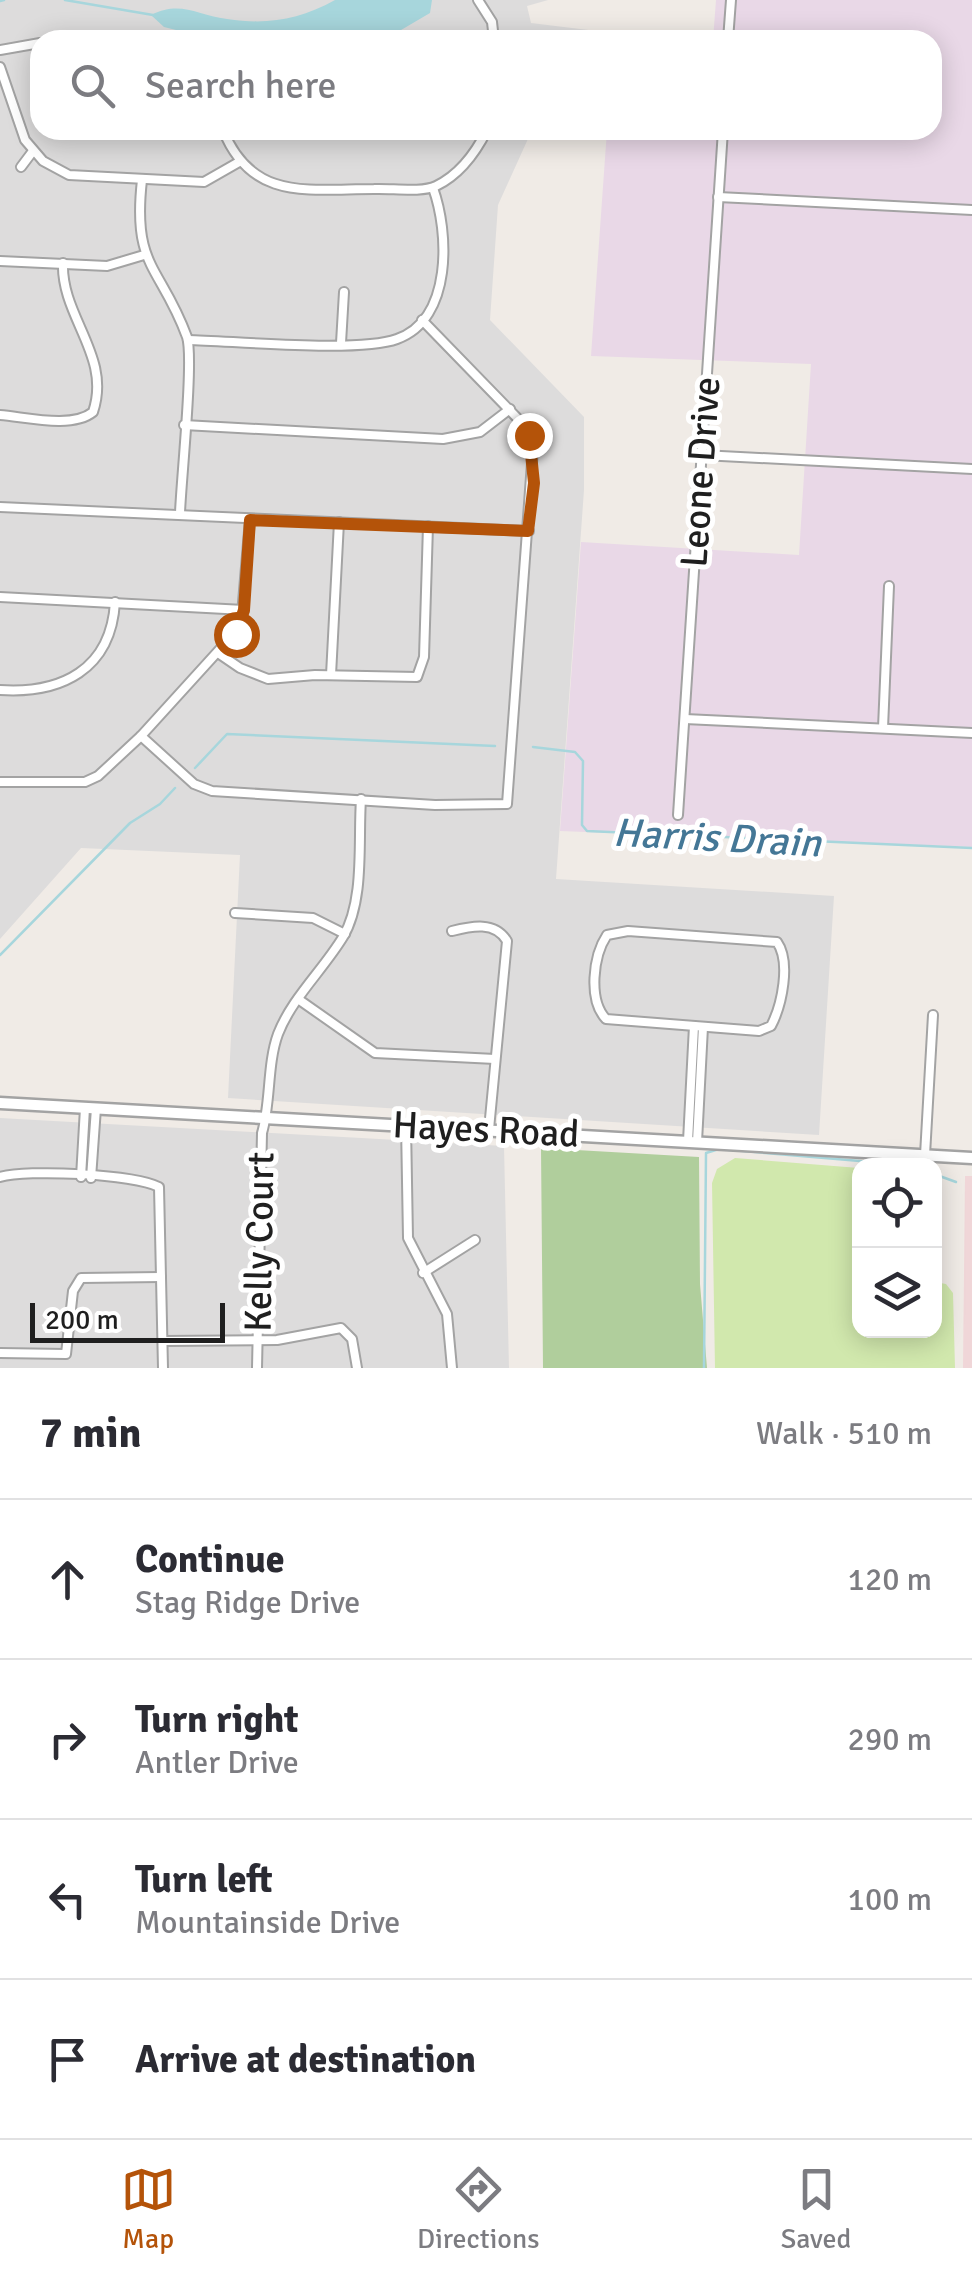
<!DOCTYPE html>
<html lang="en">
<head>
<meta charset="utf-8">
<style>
	:root { --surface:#fff; --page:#f2f2f3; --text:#2b2b33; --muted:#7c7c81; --line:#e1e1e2; --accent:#b45309 }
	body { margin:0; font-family:Signika,sans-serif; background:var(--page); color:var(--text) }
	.controls { position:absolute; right:30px; bottom:30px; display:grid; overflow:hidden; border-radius:20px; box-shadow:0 5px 25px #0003 }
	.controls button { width:90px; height:90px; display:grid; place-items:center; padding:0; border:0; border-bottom:2px solid var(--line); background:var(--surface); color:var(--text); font:50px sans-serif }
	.scale { position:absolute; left:30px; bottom:25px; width:195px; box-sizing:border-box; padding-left:10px; border:5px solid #1f1f1f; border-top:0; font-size:28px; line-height:35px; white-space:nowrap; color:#1f1f1f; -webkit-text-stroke:8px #fff; paint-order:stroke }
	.stop { position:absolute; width:30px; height:30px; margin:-22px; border:8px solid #b45309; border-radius:50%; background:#fff }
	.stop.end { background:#b45309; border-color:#fff; box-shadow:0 2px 10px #0008 }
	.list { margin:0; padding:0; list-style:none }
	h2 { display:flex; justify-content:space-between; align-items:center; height:130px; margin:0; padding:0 40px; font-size:42px }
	h2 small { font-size:32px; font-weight:400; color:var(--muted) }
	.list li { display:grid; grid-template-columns:65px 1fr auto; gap:30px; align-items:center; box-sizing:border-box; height:160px; padding:0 40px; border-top:2px solid var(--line) }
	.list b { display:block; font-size:38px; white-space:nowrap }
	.list p { margin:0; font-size:32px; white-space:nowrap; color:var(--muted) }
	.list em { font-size:32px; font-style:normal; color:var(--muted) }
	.icon { flex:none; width:55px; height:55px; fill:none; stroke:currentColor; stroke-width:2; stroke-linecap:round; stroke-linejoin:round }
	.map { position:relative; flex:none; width:972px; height:1368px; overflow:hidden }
	.search { position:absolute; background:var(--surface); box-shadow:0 5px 25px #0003; left:30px; right:30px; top:30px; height:110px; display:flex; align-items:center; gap:25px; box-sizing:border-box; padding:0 35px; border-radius:30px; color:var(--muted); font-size:38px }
	.sheet { height:770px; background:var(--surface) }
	nav { display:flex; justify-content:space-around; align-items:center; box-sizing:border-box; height:140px; border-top:2px solid var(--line); background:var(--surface); font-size:28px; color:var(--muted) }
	nav a { display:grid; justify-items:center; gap:5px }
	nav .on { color:var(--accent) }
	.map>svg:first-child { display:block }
</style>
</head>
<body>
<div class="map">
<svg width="972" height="1368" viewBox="0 0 972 1368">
	<rect width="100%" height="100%" fill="#f0ebe6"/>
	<g fill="#dddcdc">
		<polygon points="0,0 548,0 527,6 531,23 613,33 612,40 40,40 40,130 532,130 498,205 490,320 584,417 584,490 556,879 834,896 819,1135 228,1098 240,855 81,848 0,939"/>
		<polygon points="0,1118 504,1146 509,1368 0,1368"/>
	</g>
	<polygon fill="#f0d6d8" points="965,1176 972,1176 972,1368 963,1368"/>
	<polygon fill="#e9d8e7" points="716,0 972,0 972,847 560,831 581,542 799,555 811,364 591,356 607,130 932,130 932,40 713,40"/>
	<polygon fill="#d1e8ad" points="735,1158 859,1168 860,1330 934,1330 935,1282 946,1284 953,1293 955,1368 715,1368 712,1183 717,1169"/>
	<polygon fill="#b0ce9c" points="541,1148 699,1157 700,1284 707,1368 543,1368"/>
	<path fill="#a7d6dc" d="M335 0H432L430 13 384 40 208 38 164 27 151 15C181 0 196 15 227 19 267 25 299 20 335 0Z"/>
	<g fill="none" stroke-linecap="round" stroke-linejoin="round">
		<g stroke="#a7d6dc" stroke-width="2.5">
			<polyline points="65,0 153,15"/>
			<polyline points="0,1 4,0"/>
			<polyline points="533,747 575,752 583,761 582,825 587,831 972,848"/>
			<polyline points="195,768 227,734 495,746"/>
			<polyline points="0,955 130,823 160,804 175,788"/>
			<polyline points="934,1174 956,1182"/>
			<polyline points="704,1368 706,1153 719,1149 919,1166"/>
		</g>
		<g stroke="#a3a3a3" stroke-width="12">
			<g id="minor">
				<polyline points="478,0 492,22 494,40"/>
				<polyline points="728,40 731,0"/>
				<polyline points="0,50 40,43"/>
				<polyline points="0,67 25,140 43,161 69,175 204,182 239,162"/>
				<path d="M223 130C252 202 309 189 374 189 391 188 421 193 436 186 459 175 476 152 487 130"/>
				<polyline points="21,167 33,151"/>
				<path d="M142 180C132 268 161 266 187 337 194 359 181 482 180 513"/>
				<polyline points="718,197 972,210"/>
				<polyline points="0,261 107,266 144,255"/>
				<path d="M188 340C235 341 359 353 397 339 453 319 449 232 433 188"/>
				<polyline points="341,343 344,292"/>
				<path d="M0 415C26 417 72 429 93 412 112 356 61 317 63 263"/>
				<polyline points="184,425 443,439 480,432 510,409"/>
				<polyline points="702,455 972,469"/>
				<polyline points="0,507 529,531"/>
				<polyline points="0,597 244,610"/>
				<polyline points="218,653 240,668 268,679 315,675 417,677 424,657 428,526"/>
				<polyline points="331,675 339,522"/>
				<path d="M0 690C61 694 111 670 115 602"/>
				<polyline points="685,719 972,733"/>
				<polyline points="883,728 889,586"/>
				<polyline points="141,736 194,784 212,791 435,805 507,804 533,449 523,424 422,320"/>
				<polyline points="0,782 85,782 98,776 141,736 241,626 250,519"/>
				<polyline points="678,815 723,130"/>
				<polyline points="235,913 313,918 345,934"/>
				<path d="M452 931C472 926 495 921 507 941L489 1129"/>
				<path d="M628 931 777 942C791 962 782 1005 771 1026L759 1031 606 1019C588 1000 593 956 607 935Z"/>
				<polyline points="298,999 375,1053 495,1059"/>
				<polyline points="406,1125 408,1238 447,1314 452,1368"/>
				<polyline points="688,1141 694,1026"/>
				<polyline points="697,1142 703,1027"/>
				<polyline points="925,1155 933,1015"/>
				<path d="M0 1177C27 1169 134 1174 159 1187L163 1368"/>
				<polyline points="81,1177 85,1108"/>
				<polyline points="91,1178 96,1108"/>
				<polyline points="423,1273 475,1240"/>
				<polyline points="163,1341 277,1340 341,1328 352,1339 357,1368"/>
				<polyline points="0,1353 66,1354 73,1291 81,1278 161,1277"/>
				<path d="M257 1368 262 1133C271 1102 267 1064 278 1034 292 998 323 970 343 937 365 900 358 841 361 799"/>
			</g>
		</g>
		<g stroke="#a3a3a3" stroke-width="15">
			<polyline id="tertiary" points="0,1103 972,1158"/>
		</g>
		<use href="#minor" stroke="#fff" stroke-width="8"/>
		<use href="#tertiary" stroke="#fff" stroke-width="10"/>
	</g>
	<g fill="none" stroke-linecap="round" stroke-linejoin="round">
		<polyline stroke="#b45309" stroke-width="12" points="236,634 244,610 250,520 528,531 534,483 529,435"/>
	</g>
	<g text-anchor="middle" stroke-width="10" stroke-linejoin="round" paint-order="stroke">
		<g font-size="38" fill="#1f1f1f" stroke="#fff">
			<text transform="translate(700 472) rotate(-86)" y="13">Leone Drive</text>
			<text transform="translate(486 1129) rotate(3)" y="13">Hayes Road</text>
			<text transform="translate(259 1242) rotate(-89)" y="13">Kelly Court</text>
		</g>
		<g font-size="40" font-style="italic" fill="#447796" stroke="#fff">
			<text transform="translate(717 837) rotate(3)" y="14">Harris Drain</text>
		</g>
	</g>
</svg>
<div class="controls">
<button><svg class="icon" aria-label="locate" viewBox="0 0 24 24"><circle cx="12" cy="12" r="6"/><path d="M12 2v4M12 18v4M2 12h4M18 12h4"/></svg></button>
<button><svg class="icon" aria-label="layers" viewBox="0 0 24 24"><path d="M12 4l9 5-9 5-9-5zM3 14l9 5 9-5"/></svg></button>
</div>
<div class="scale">200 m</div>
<div class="stop" style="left:236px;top:634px"></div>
<div class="stop end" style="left:529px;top:435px"></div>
<div class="search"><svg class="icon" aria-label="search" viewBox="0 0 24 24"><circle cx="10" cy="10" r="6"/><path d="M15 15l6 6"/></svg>Search here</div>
</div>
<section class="sheet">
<h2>7 min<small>Walk · 510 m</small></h2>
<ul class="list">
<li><svg class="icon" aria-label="ahead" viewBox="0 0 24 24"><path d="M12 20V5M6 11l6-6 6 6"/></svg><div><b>Continue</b><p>Stag Ridge Drive</p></div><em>120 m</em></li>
<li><svg class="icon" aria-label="right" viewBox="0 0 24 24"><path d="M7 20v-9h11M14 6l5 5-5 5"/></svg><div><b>Turn right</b><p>Antler Drive</p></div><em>290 m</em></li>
<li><svg class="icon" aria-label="left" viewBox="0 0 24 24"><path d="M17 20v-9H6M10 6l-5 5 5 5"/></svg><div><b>Turn left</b><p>Mountainside Drive</p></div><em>100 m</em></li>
<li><svg class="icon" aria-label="arrive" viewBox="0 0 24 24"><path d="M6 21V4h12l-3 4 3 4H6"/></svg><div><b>Arrive at destination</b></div></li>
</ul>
</section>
<nav>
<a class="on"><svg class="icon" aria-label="map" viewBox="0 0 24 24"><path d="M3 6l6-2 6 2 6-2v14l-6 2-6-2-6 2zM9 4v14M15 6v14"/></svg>Map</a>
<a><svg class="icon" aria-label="directions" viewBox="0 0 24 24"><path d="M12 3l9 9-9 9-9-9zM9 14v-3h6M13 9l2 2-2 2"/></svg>Directions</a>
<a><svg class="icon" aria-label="saved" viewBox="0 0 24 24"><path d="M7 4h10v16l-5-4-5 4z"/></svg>Saved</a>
</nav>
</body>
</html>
